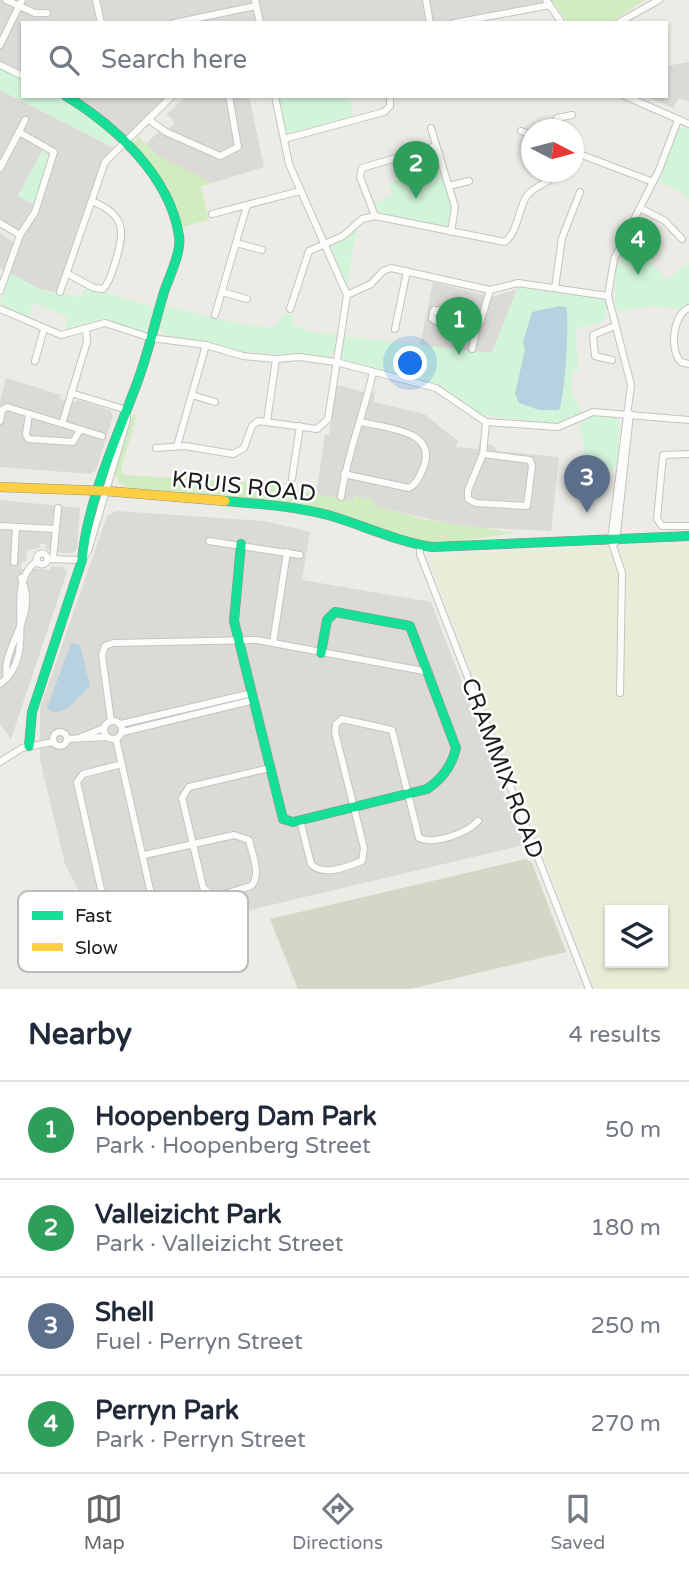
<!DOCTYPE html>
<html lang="en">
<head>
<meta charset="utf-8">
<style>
	:root { --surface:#fff; --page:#f6f6f7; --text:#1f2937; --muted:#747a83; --line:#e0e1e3; --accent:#656563 }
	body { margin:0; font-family:"Varela Round",sans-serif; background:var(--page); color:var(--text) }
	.controls { position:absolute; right:21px; bottom:21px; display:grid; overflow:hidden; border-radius:0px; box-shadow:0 2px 5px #0004 }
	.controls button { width:63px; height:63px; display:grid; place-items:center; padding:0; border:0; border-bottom:2px solid var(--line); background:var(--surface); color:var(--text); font:35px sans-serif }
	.compass { position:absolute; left:521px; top:119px; width:63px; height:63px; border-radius:50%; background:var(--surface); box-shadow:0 2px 5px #0004; rotate:96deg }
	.you { position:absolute; left:411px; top:364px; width:24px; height:24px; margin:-18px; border:5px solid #fff; border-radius:50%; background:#1a73e8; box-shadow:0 0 0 10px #1a73e833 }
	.badge { display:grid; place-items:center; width:46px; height:46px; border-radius:50%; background:var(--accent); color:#fff; font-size:23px; font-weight:700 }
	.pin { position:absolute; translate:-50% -58px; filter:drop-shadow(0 2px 4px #0008) }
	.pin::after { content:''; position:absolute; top:37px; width:24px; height:21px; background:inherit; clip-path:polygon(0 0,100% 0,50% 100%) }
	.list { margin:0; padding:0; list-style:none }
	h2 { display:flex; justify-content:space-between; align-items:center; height:91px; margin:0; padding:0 28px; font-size:30px }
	h2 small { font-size:23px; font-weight:400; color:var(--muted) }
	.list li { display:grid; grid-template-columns:46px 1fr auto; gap:21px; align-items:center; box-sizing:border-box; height:98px; padding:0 28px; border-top:2px solid var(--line) }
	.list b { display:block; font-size:26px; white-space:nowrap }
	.list p { margin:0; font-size:23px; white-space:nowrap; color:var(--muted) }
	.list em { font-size:23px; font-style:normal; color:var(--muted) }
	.icon { flex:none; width:38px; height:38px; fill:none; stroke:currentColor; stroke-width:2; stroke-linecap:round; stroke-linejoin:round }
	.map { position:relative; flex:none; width:689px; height:989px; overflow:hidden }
	.search { position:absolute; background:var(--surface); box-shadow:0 2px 5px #0004; left:21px; right:21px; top:21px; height:77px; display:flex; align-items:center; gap:18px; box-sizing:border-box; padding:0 24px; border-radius:0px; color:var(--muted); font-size:26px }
	.sheet { height:483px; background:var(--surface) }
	nav { display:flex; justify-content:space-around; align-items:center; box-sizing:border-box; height:98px; border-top:2px solid var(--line); background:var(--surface); font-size:19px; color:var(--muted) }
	nav a { display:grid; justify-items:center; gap:4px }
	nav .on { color:var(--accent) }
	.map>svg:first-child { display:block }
</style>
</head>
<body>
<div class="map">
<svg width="689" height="989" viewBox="0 0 689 989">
	<rect width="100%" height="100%" fill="#ecebe5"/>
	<g fill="#dbdad7" fill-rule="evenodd">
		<polygon points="0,0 546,0 548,4 452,23 23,23 23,76 0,65"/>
		<polygon points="689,62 689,102 679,98 673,108 646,96 666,96 666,66"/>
		<path d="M0 90 116 149 108 157 60 293 39 289 0 268V233L16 244 20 234 0 223ZM45 146 35 205 18 195Z"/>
		<polygon points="66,96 172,96 122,143 91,110"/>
		<polygon points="186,96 249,96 264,167 212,183 156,155 146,144 158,132 163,134 175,123 167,114"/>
		<polygon points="433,282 492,297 517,289 492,353 420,345"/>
		<polygon points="6,378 61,395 60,399 65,400 63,409 70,411 73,402 79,400 110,410 113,416 96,470 91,474 0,467 0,401"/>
		<polygon points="337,385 372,394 376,389 374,402 424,414 458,441 456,447 478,449 479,443 493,445 497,451 559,457 551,531 465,527 373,506 374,500 355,496 353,502 316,494 325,434 329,435"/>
		<polygon points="0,500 80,508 77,549 72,553 62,553 45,549 46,544 40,544 40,548 27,550 26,561 22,562 21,568 28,573 32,568 50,570 51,566 63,567 67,572 11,739 0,724"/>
		<polygon points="116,511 265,521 310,532 302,580 431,602 524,845 107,944 65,864 40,760 40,708 107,516"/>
	</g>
	<polygon fill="#d4d6c6" points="526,859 532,863 566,952 410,989 298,989 270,919"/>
	<path fill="#e9edd7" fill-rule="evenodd" d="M689 543V989H595L430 563 434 555ZM610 910H663V963H610Z"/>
	<g fill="#d2ecc2">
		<polygon points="552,0 645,0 609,23 568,23"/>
		<polygon points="138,136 156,155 212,183 201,186 209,220 182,227 167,185 133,146"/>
		<polygon points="133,414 137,415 121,469 124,475 263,483 353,501 354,496 375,500 374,506 427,520 516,533 461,541 420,542 330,513 130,488 119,483 115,473"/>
	</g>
	<g fill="#d2f4d8">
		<path d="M0 69 23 79V96C34 96 46 95 57 96 74 99 112 130 114 147L0 90Z"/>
		<polygon points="278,96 349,96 353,118 289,133 285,130"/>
		<polygon points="683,127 689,128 689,201 683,193 657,181 678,130"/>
		<polygon points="44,148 52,153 35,205 18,196"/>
		<polygon points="441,168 452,207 447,227 382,215 374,203 393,195 389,182"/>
		<polygon points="354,228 357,229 347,286 332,248"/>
		<polygon points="625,245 646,256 666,280 689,262 689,305 680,309 654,306 615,311 616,269"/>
		<polygon points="9,272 39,289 80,297 87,287 157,308 151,327 143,332 100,320 66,331 66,316 34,303 28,319 3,308 0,297"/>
		<polygon points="518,286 601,298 607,304 604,321 576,329 578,372 573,371 571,391 582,412 554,424 481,415 447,392 345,361 340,357 343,336 492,353"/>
		<polygon points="165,306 241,324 272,328 285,313 292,316 293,324 311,332 337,335 335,352 327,357 230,351 204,341 165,337 158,326"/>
		<polygon points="590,415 616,418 620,422 618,463 609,473 591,468 586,459 579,423"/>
	</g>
	<g fill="#b7d1e1">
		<path d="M559 306 566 307C570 317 565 401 559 410H539L519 403 515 394 525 349 523 342 532 312Z"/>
		<polygon points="71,643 80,645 90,686 67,709 53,713 47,708"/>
	</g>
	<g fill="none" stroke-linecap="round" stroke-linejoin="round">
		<g stroke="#c4c4c1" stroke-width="8">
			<g id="street">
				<polyline points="6,0 35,13 47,13"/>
				<polyline points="96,0 101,23"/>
				<polyline points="255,0 260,23"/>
				<polyline points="426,0 430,23"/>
				<polyline points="546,0 562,23"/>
				<polyline points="174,23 256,6"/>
				<polyline points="454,23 550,5"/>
				<polyline points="618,23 659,0"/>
				<polyline points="0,45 22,0"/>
				<polyline points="0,65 23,76"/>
				<polyline points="625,96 689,124"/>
				<polyline points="148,119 166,132 220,156 238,147 229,96"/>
				<polyline points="431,128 455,207 451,232"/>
				<polyline points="551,130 557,118 572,115"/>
				<polyline points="521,131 532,135"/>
				<polyline points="19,132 25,120"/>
				<polyline points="284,139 384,112 390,106 390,96"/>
				<polyline points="574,152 653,182"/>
				<polyline points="0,168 19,132 54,152 35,212 20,235"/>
				<polyline points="449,186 469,181"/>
				<polyline points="640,208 665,221 682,239"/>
				<polyline points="212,214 300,191"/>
				<polyline points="375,216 360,177 362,168 436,146"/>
				<polyline points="0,223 20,235 0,291"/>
				<polyline points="236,243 262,250"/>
				<path d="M68 274 94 288 103 289C110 282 112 272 115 263 125 232 126 216 94 202"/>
				<polyline points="555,288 562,238 580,192"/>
				<polyline points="60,292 105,162 172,96"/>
				<polyline points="222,292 247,299"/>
				<polyline points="347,295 371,284 383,271 391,268 490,290 518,283 608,296"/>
				<path d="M689 308C673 314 669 350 681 362L689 364"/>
				<polyline points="0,309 61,335 105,323 151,338 206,345 243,356 276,359 299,357 336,362 436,388 486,422 558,427 593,412 689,420"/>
				<path d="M290 309 309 251 343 236 362 219 375 216 505 242C518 231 518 211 526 197 534 185 549 185 555 172"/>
				<polyline points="215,315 247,205"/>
				<polyline points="451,324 452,312 434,310 432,318 435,321 472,328 475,328 480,323 490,290"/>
				<polyline points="395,329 407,271"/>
				<polyline points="472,349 477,327"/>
				<polyline points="612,360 595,356 593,335 615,326"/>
				<polyline points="35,361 44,329"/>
				<polyline points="192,395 215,402"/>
				<polyline points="29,414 26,434 28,439 73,442 80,430"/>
				<polyline points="0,421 2,410 7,407 102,436"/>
				<polyline points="267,421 276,359"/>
				<polyline points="62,424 87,342 86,328"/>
				<polyline points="177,446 206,345"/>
				<polyline points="156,448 185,446 233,454 244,448 252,426 258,421 317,429 328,419 347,295 289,164 275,96"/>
				<polyline points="483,454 530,460 532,466 527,506 476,503 468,499 468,490 483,454 486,422"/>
				<polyline points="689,454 663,455 657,519 662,526 689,526"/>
				<path d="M344 474 409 488C418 483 420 475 424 466 437 430 385 428 361 422"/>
				<polyline points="292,478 300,426"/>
				<path d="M341 497C347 453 364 414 373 372"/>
				<polyline points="0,526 56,529"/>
				<polyline points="209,541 300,555"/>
				<polyline points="616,542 630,414"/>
				<polyline points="420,546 420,554 589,989"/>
				<circle cx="42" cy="559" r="5.5"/>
				<polyline points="47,559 82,560 88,551 127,420 127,410 71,393"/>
				<polyline points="53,559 58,508"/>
				<polyline points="14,562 16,527"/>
				<polyline points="273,643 287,552"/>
				<path d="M7 678C0 647 40 616 21 578"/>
				<path d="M0 684C42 653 0 587 37 561"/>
				<polyline points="620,693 622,573 611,540 631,385 608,296 614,259 659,170 678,120"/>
				<circle cx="113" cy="730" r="9"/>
				<polyline points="111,721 102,655 105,646 113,643 257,640 429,672"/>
				<polyline points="121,724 252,693"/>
				<circle cx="60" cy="739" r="7"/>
				<polyline points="123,732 254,700"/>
				<polyline points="81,737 104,728"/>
				<polyline points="67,739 107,737"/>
				<polyline points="116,739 152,898 147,905 112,913 105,907 77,782 83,774 122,764"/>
				<polyline points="0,762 22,748 53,742"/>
				<path d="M300 820 311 864C323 877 347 867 362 861L364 848 335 732 336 724 342 719 392 730 419 838C435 845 467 833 478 821"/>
				<path d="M144 855 234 835 249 840C252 854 262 875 251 886 236 890 213 902 203 887L183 802 182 798 189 787 270 768"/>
			</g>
		</g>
		<g stroke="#90967c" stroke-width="10">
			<g id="fast">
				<path d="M225 501C259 504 294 506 328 515 363 525 395 541 432 547L689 536"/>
				<path d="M241 544 234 621 283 819 293 822 427 789C442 779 452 766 456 748L410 626 335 612 327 620 321 653"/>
				<path d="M29 746 32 712 82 560C88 499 116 440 137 383 148 354 155 322 164 292 169 277 182 251 179 236 170 176 115 126 66 96"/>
			</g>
		</g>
		<g stroke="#90967c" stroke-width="10">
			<polyline id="slow" points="0,487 106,491 225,501"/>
		</g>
		<use href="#street" stroke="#fcfcfb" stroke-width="6"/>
		<use href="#fast" stroke="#16e098" stroke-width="9"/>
		<use href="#slow" stroke="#ffcf43" stroke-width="9"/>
	</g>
	<g text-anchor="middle" stroke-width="5" stroke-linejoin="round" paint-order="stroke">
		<g font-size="23" fill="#1d1d1d" stroke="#fff">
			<text transform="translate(244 486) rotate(6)" y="8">KRUIS ROAD</text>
			<text transform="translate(503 768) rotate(69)" y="8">CRAMMIX ROAD</text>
		</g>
	</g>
	<rect x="18" y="891" width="230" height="81" rx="10" fill="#fff" stroke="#bbb" stroke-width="2"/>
	<rect x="32" y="911" width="31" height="9" fill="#16e098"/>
	<rect x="32" y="943" width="31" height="8" fill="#ffcf43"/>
	<g font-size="19" fill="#1d1d1d">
		<text x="75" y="922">Fast</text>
		<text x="75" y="954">Slow</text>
	</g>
</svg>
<div class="controls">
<button><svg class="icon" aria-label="layers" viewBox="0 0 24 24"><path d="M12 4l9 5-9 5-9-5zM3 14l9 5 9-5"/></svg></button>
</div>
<svg class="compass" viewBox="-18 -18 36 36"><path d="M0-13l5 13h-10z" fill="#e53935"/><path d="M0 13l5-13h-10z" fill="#747a83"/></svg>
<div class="you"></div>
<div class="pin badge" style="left:459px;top:355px;background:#2e9e5b">1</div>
<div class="pin badge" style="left:416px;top:199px;background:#2e9e5b">2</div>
<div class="pin badge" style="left:587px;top:513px;background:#5c6f8a">3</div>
<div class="pin badge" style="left:638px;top:275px;background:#2e9e5b">4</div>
<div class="search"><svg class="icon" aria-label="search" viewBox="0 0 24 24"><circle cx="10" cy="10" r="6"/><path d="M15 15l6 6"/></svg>Search here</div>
</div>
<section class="sheet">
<h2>Nearby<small>4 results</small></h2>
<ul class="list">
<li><span class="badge" style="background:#2e9e5b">1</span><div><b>Hoopenberg Dam Park</b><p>Park · Hoopenberg Street</p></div><em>50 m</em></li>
<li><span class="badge" style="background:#2e9e5b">2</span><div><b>Valleizicht Park</b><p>Park · Valleizicht Street</p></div><em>180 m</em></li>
<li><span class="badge" style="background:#5c6f8a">3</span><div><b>Shell</b><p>Fuel · Perryn Street</p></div><em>250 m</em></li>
<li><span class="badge" style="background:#2e9e5b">4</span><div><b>Perryn Park</b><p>Park · Perryn Street</p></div><em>270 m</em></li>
</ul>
</section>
<nav>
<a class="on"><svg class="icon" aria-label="map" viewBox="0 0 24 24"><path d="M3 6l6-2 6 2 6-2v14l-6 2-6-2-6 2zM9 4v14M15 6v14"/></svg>Map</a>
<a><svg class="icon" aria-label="directions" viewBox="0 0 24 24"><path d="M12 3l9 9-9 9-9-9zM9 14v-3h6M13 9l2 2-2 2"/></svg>Directions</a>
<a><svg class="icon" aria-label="saved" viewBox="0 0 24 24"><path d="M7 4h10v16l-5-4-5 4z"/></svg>Saved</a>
</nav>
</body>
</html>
